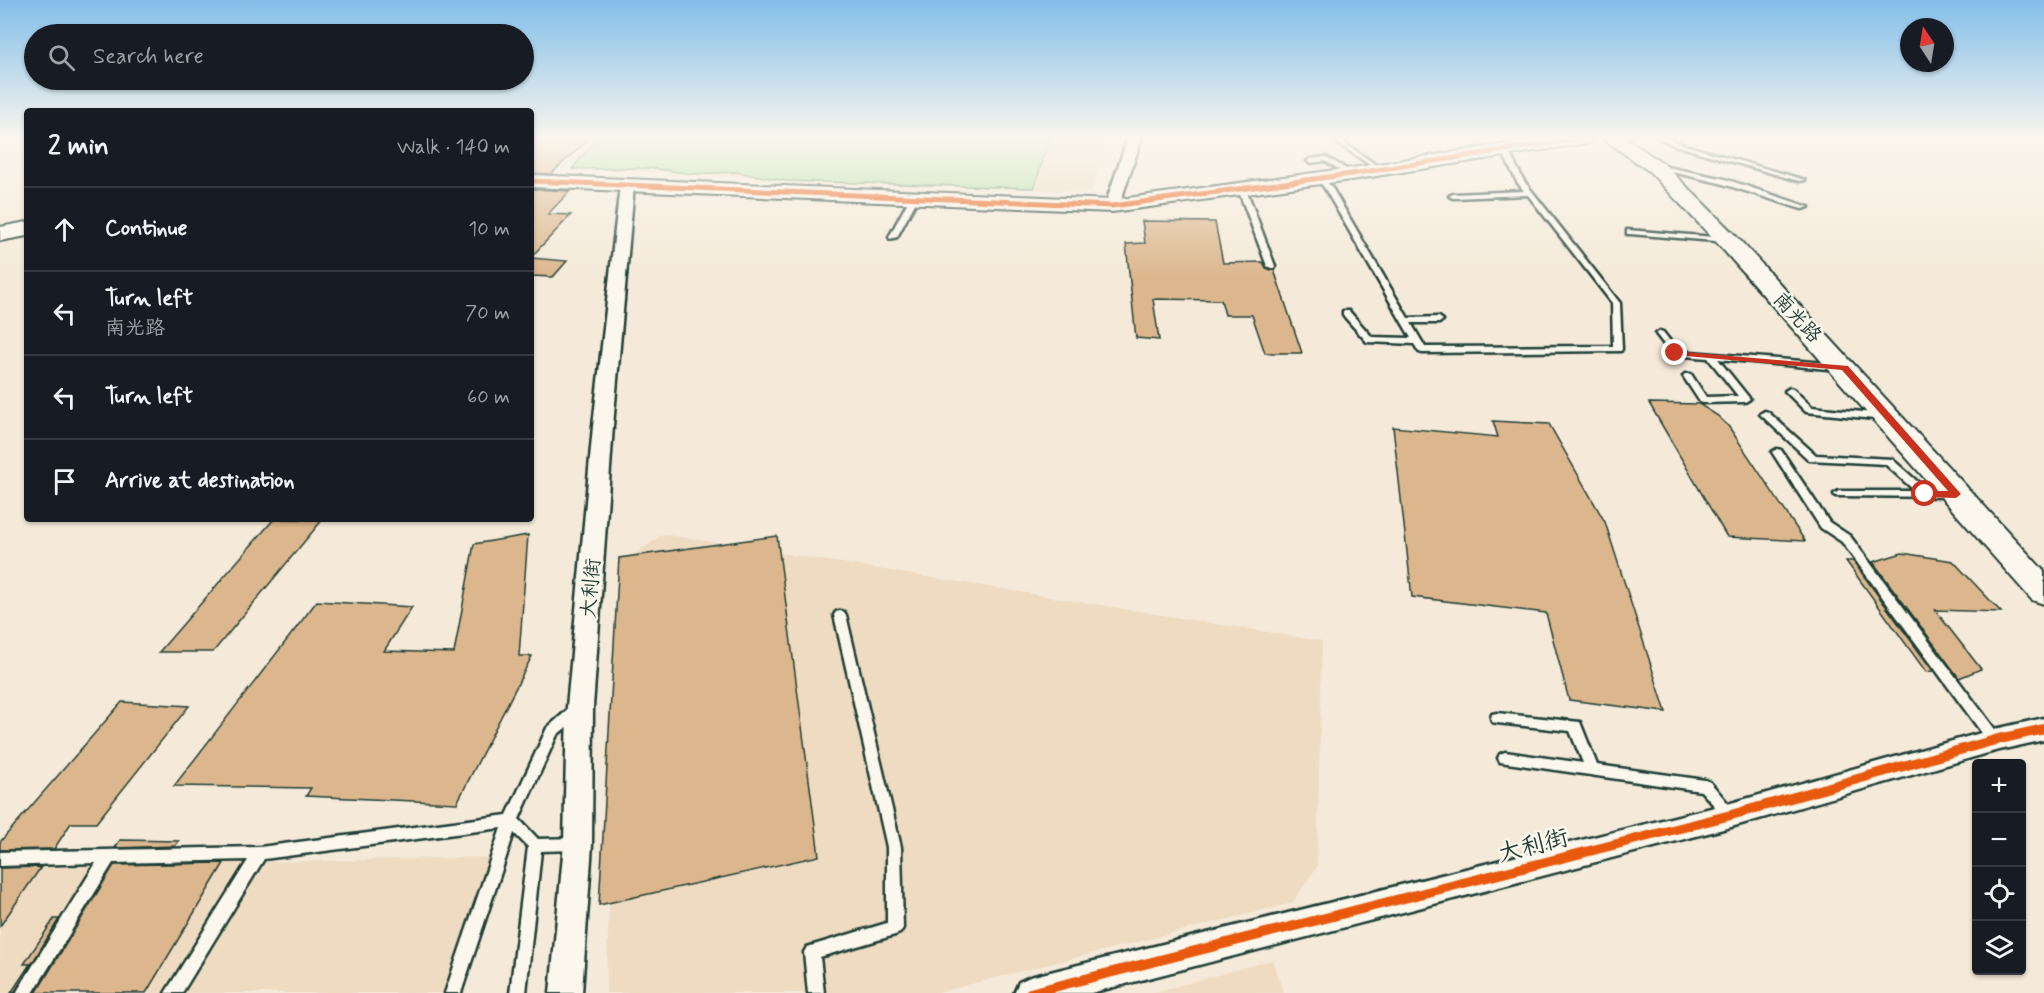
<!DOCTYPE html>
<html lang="en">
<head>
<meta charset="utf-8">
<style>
	:root { --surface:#171b24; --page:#242831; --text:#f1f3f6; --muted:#9ea1a6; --line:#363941 }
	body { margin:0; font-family:Mynerve,"LXGW WenKai TC",sans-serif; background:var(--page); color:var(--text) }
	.controls { position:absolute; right:18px; bottom:18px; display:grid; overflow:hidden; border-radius:6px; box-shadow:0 2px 4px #0004 }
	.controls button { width:54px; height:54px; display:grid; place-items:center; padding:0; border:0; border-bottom:2px solid var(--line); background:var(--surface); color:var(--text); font:30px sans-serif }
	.compass { position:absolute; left:1900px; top:18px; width:54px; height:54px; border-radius:50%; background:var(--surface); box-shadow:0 2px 4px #0004; rotate:348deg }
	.stop { position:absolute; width:18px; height:18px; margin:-14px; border:4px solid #c8321e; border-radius:50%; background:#fff }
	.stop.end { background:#c8321e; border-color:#fff; box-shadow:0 2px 6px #0008 }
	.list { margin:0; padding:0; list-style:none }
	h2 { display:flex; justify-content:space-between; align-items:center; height:78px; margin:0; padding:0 24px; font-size:26px }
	h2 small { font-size:20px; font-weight:400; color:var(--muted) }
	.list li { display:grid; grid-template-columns:39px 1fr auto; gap:18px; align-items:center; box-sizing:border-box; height:84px; padding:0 24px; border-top:2px solid var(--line) }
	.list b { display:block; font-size:22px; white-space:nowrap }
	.list p { margin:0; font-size:20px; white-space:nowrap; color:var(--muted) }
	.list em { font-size:20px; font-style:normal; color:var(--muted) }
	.icon { flex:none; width:33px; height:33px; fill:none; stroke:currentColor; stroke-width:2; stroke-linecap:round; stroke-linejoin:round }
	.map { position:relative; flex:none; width:2044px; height:993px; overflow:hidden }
	.search { position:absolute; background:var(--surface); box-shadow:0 2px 4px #0004; left:24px; top:24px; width:510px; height:66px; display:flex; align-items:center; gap:15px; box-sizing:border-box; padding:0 21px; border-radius:33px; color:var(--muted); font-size:22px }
	.panel { position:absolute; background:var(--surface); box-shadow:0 2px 4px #0004; left:24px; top:108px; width:510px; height:414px; border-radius:6px }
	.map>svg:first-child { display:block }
</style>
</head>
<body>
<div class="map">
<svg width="2044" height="993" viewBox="0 0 2044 993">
	<rect width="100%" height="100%" fill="#f5ead9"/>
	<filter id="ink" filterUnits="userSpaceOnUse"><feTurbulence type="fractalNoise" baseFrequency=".0167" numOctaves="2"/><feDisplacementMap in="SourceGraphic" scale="12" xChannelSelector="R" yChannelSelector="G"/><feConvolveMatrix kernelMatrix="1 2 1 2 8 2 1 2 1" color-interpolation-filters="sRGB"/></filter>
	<g filter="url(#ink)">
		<g fill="#eedbc2">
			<polygon points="613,137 1112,137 1091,192 572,169"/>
			<polygon points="663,534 1322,641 1317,867 1292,903 936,993 606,993 621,564"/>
			<polygon points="496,857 449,993 0,993 0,868"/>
			<polygon points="1272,960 1284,993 1152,993"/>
		</g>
		<polygon fill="#aee0a2" stroke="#668e6b" stroke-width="1.5" points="598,137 1050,137 1034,188 786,181 737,172 692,174 652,168 572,169"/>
		<g fill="#dcb78e" stroke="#1f3d34" stroke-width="1.5">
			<polygon points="531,137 591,137 551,174 531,173"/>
			<polygon points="531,189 570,191 548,214 571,215 531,257"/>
			<polygon points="1142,221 1215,222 1223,263 1263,262 1266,268 1274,270 1302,353 1265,353 1252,315 1225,315 1221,300 1153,299 1159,340 1136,338 1126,244 1145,243"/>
			<polygon points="531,258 567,261 553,277 531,276"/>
			<polygon points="1649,403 1699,404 1718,416 1729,427 1805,541 1727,537"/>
			<polygon points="1493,421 1549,424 1605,522 1666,712 1569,700 1546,613 1412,597 1393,427 1498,437"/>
			<polygon points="274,519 323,519 213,652 159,652"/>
			<polygon points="528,535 519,656 532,656 457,803 306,796 311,788 174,786 317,601 412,607 384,651 454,653 474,544"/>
			<polygon points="777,536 819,856 599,905 619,558"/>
			<polygon points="1902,553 1953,561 2001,612 1935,610 1981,669 1959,678 1873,562"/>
			<polygon points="1846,561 1853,561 1933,671 1926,672"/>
			<polygon points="122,702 189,706 96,823 71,823 54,849 0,850 0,842"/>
			<polygon points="120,840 179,841 175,846 115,848"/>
			<polygon points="224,863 146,993 36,993 114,865"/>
			<polygon points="41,867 0,926 0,868"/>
			<polygon points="54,919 59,919 14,993 11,993 30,964 24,964"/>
		</g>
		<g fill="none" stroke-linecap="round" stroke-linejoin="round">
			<g stroke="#1f3d34" stroke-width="5">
				<g id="lane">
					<polygon points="1329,137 1336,137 1382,169 1377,170"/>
					<polygon points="1656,137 1665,137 1678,143 1805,180 1799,181 1674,145"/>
					<polygon points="1504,147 1507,149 1524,181 1620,303 1622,349 1621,351 1422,353 1419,352 1414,344 1367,342 1343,315 1343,311 1349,311 1372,337 1411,338 1324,187 1315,178 1317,177 1321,177 1331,186 1408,318 1439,317 1443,320 1439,323 1411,323 1425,347 1613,346 1612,303 1528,195 1453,198 1449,196 1453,194 1524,191 1517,182 1501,149"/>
					<polygon points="1326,157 1353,173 1355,174 1349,175 1325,161 1310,163 1307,161 1310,159"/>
					<polygon points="1657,165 1725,179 1809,207 1802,209 1720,183 1655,168 1654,167"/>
					<polygon points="1239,187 1246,189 1275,266 1274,268 1271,268 1267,266 1238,189"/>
					<polygon points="912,194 919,196 897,237 890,239 889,237"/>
					<polygon points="1627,230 1727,238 1731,240 1727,242 1630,234 1627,234"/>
					<polygon points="1660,331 1663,332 1678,351 1838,364 1843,367 1838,370 1718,359 1750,399 1745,402 1703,403 1700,402 1683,376 1685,374 1691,374 1706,397 1738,396 1708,358 1672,355 1656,334"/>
					<polygon points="1790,388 1793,389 1812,407 1884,414 1889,417 1884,420 1806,412 1785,391"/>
					<polygon points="1765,411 1768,412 1816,455 1892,459 1928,491 1953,491 1958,494 1953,497 1835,496 1834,494 1839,491 1915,491 1885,464 1809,460 1762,416 1760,414"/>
					<polygon points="1777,449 1781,450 1829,522 1850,536 2000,736 2002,740 2000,744 1995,745 1990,744 1842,542 1821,528 1772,452"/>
					<polygon points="840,611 844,612 846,615 901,847 903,928 900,933 895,935 820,957 824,993 808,993 804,952 807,947 887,923 887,847 834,615 836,612"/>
					<polygon points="576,706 581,707 582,711 581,715 557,735 519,819 538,839 576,838 581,840 583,844 581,848 576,850 541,851 526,993 510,993 528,847 514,833 461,993 445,993 501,828 264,859 182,993 165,993 248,860 113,863 33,993 16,993 96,863 0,866 0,852 260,847 507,815 547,728 571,707"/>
					<polygon points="1497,713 1580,722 1597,765 1705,780 1710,782 1738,815 1736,819 1731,821 1726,819 1701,791 1500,762 1498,758 1500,754 1505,752 1583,763 1570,731 1497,723 1492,722 1491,718 1492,714"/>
				</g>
			</g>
			<g stroke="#1f3d34" stroke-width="5">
				<g id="street">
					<polygon points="1128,137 1142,137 1119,206 1112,210 1107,209 1105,206"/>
					<polygon points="627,181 634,185 613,426 593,707 592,844 582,993 550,993 564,844 567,707 593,426 620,185"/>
					<polygon points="2044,718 2044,740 1995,751 1731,827 1091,993 1014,993 1019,982 1030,977 1731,803 1995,729"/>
				</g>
			</g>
			<g stroke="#1f3d34" stroke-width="4">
				<g id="secondary">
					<polygon points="1550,137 1596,137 1587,143 1351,180 1112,212 531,187 531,175 1112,200 1351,168"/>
					<polygon points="1601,137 1623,137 1663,163 1735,235 2044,571 2044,604 2032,600 1719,245 1649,171"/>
					<polygon points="27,222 27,236 0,241 0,227"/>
				</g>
			</g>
			<use href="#lane" fill="#fbf7ec" fill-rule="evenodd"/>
			<use href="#street" fill="#fbf7ec" fill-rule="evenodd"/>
			<use href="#secondary" fill="#fbf7ec" fill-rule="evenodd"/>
			<g stroke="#fbf7ec" stroke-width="8">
				<polyline id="cycleway-far1" points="531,181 1112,206 1351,174 1587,137"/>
			</g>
			<g stroke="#fbf7ec" stroke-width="14">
				<polyline id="cycleway" points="1030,993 1731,815 1995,740 2044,729"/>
			</g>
			<use href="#cycleway-far1" stroke="#e8590c" stroke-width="5"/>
			<use href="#cycleway" stroke="#e8590c" stroke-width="10"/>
		</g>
	</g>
	<linearGradient id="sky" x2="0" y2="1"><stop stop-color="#82bee9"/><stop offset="0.5" stop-color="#faf6ee"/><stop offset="1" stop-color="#faf6ee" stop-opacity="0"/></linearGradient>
	<rect width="2044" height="276" fill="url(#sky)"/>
	<polygon fill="#c8321e" points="1672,351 1848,366 1961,494 1956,498 1922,497 1921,494 1925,491 1948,491 1842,370 1675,355"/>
	<g text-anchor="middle" stroke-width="5" stroke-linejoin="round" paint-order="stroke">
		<g font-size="20" fill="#1f3d34" stroke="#fbf7ec">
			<text transform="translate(1798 317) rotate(47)" y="7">南光路</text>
			<text transform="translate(590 588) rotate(-85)" y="7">大利街</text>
		</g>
		<g font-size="24" fill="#1f3d34" stroke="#fbf7ec">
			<text transform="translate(1533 845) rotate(-14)" y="8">大利街</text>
		</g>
	</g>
</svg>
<div class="controls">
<button>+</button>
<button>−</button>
<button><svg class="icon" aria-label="locate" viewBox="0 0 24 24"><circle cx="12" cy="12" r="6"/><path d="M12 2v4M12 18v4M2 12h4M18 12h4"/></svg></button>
<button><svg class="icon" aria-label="layers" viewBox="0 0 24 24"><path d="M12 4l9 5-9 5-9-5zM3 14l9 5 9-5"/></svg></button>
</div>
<svg class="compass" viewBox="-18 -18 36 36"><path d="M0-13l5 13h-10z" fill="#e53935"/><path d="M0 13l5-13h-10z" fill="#9ea1a6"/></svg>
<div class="stop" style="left:1925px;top:494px"></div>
<div class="stop end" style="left:1675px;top:353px"></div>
<div class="search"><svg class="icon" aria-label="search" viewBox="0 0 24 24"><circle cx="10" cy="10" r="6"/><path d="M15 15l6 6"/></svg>Search here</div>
<section class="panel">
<h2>2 min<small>Walk · 140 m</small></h2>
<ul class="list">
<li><svg class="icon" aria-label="ahead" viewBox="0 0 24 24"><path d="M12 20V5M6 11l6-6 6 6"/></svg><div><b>Continue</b></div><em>10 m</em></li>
<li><svg class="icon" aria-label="left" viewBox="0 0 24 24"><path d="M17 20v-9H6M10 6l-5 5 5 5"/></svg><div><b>Turn left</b><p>南光路</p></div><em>70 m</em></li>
<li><svg class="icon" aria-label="left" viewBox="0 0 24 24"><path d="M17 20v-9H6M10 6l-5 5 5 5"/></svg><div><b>Turn left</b></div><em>60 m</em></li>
<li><svg class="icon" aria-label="arrive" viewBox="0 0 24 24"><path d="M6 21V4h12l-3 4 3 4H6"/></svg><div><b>Arrive at destination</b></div></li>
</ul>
</section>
</div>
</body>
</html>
